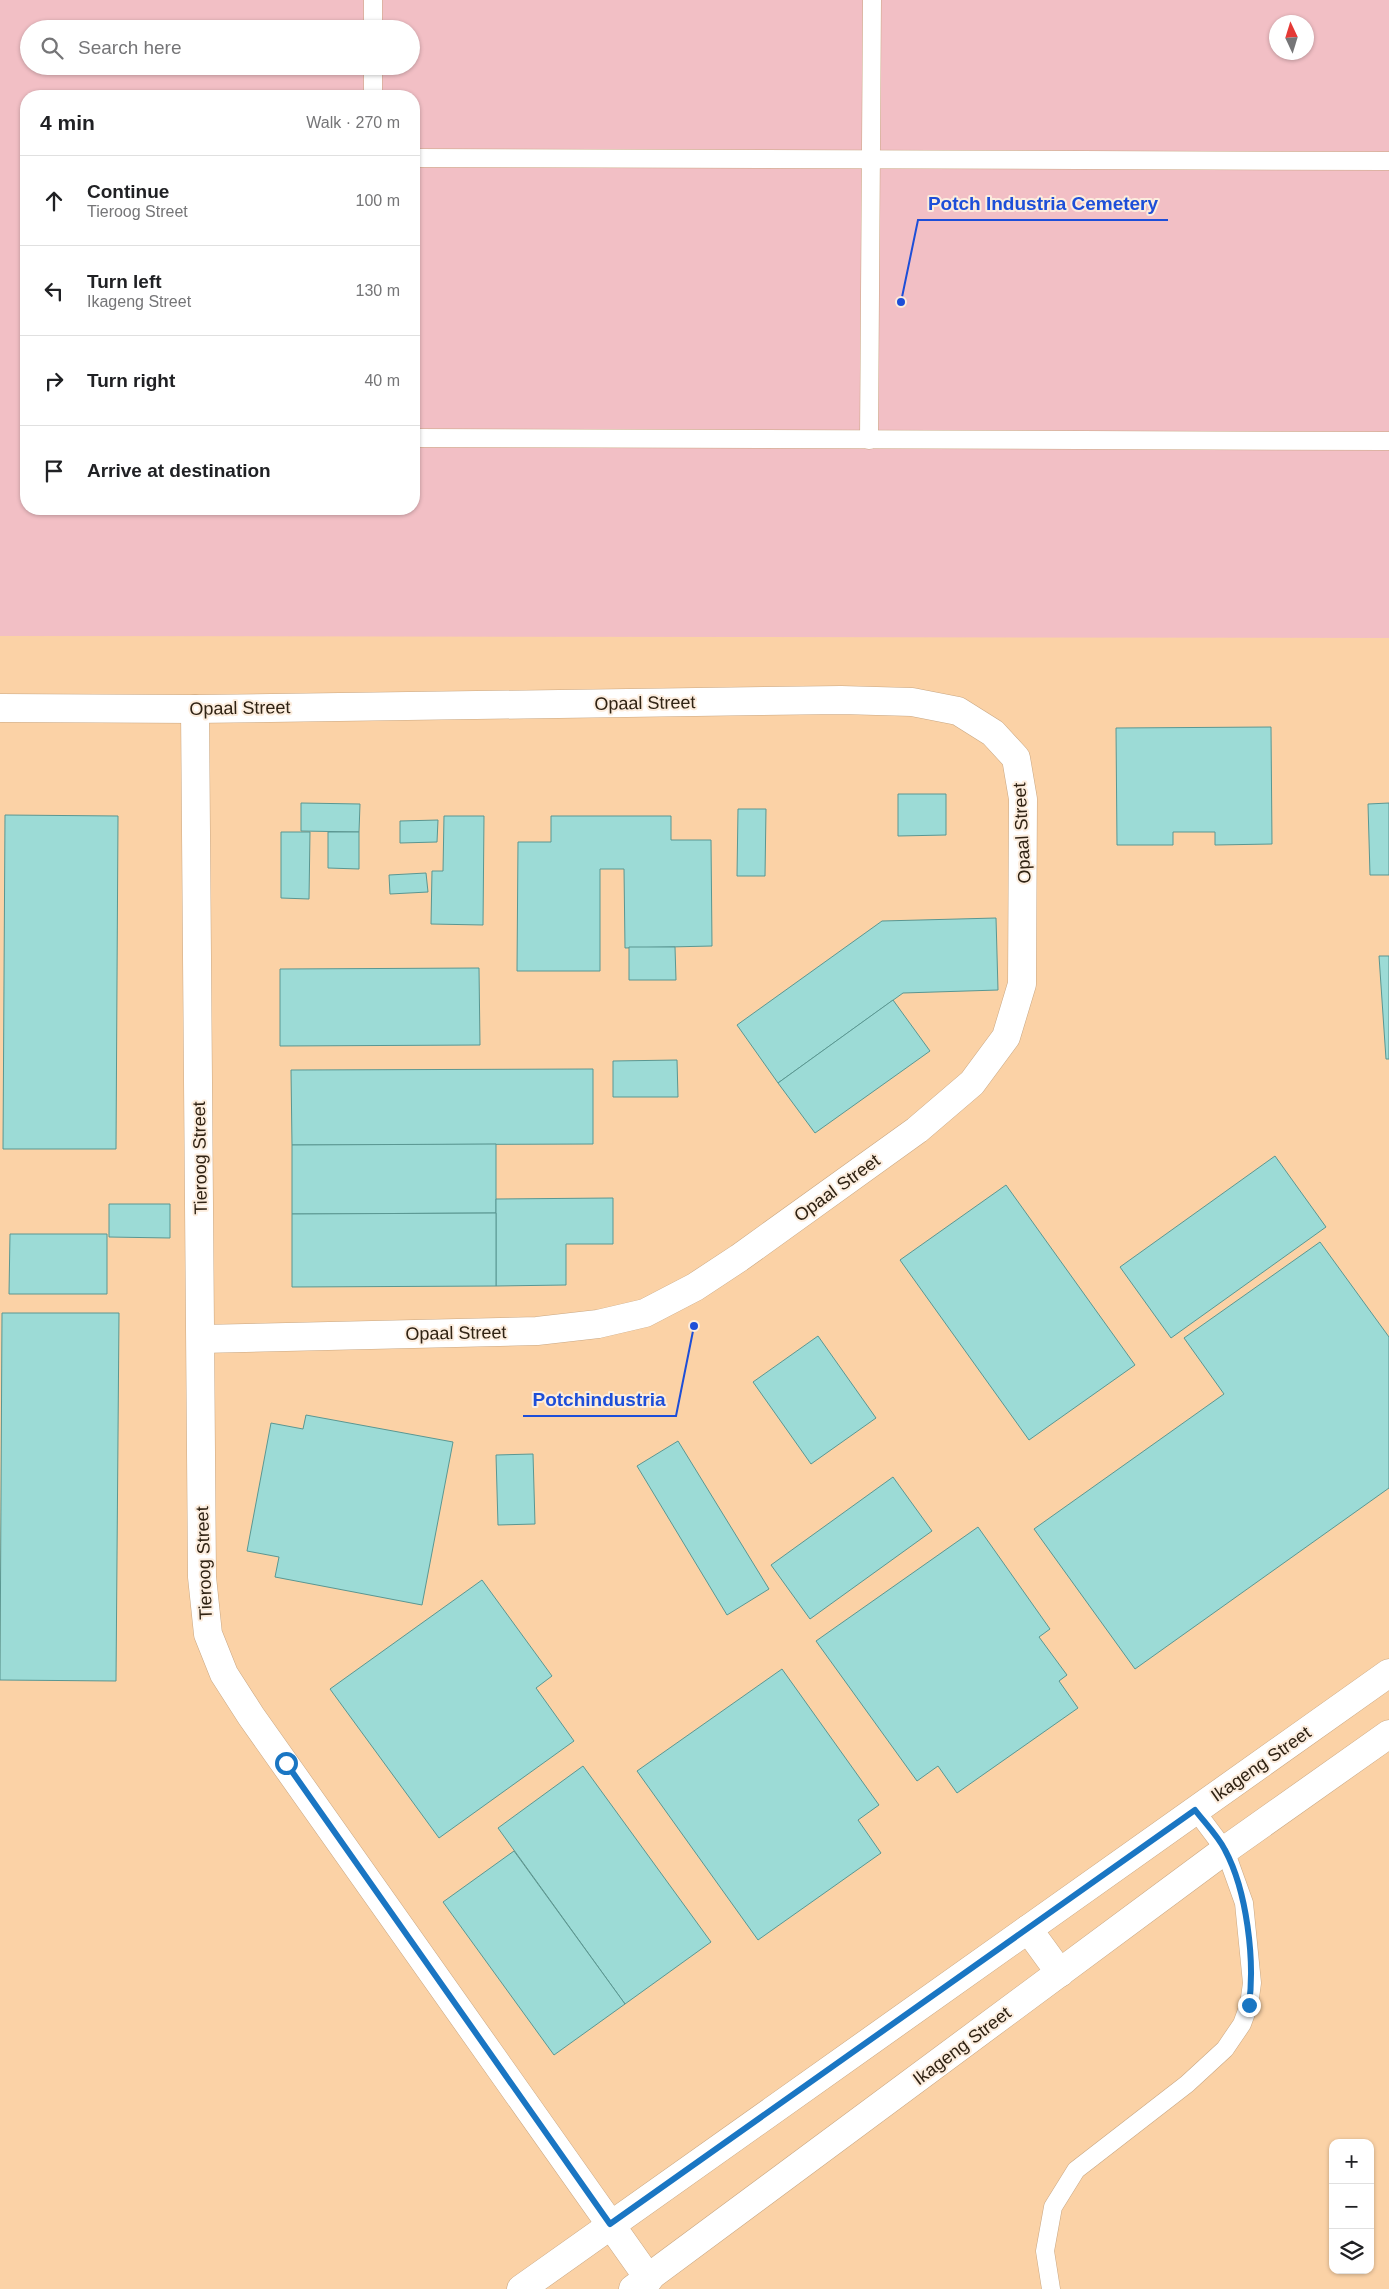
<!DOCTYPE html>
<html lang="en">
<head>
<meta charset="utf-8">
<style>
	:root { --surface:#fff; --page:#f6f6f6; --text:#202124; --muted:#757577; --line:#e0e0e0 }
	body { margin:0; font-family:Helvetica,sans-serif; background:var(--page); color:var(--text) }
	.controls { position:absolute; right:15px; bottom:15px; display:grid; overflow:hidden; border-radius:10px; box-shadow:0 1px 4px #0004 }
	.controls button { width:45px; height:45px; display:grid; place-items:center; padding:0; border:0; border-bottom:1px solid var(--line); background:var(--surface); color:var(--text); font:25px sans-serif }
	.compass { position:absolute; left:1269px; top:15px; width:45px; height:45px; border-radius:50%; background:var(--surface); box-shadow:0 1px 4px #0004; rotate:356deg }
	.stop { position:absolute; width:15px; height:15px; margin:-11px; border:4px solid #1a76c3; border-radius:50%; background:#fff }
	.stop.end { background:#1a76c3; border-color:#fff; box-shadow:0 1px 5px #0008 }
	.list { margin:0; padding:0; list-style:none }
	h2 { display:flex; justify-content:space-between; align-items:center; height:65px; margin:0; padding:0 20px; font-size:21px }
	h2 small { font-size:16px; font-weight:400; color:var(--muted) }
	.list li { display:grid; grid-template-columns:32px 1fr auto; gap:15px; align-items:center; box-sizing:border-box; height:90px; padding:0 20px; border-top:1px solid var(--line) }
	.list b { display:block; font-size:19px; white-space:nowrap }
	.list p { margin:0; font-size:16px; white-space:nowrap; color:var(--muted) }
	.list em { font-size:16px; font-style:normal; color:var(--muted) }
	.icon { flex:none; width:28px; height:28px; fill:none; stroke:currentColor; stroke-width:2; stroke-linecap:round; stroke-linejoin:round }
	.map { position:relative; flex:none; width:1389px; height:2289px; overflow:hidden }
	.search { position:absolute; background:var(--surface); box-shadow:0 1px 4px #0004; left:20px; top:20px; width:400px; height:55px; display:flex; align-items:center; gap:12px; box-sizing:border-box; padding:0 18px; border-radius:28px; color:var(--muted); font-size:19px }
	.panel { position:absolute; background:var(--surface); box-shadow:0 1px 4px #0004; left:20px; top:90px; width:400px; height:425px; border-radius:20px }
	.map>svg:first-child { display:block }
</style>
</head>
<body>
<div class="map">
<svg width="1389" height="2289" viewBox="0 0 1389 2289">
	<rect width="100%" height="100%" fill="#ffdcb5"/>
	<path fill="#fbd2a6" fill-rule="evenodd" d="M0 0H1389V2289H0ZM1276 22H1306V52H1276ZM29 29H411V66H29ZM26 96H414V509H26ZM1333 2143H1370V2270H1333Z"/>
	<path fill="#f2bfc5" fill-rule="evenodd" d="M0 0H1389V638L0 636ZM1276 22H1306V52H1276ZM29 29H411V66H29ZM26 96H414V509H26Z"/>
	<g fill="#9cdbd6" stroke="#5a9792">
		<polygon points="1271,727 1272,844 1215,845 1215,832 1173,832 1173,845 1117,845 1116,728"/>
		<polygon points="898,794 946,794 946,835 898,836"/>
		<polygon points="301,803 360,804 359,832 301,831"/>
		<polygon points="1389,803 1389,875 1370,875 1368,804"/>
		<polygon points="738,809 766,809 765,876 737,876"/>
		<polygon points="5,815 118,816 116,1149 3,1149"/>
		<polygon points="444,816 484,816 483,925 431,924 432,871 443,871"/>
		<polygon points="551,816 671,816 671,840 711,840 712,946 625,948 624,869 600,869 600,971 517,971 518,842 551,842"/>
		<polygon points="438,820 437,842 400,843 400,821"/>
		<polygon points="281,832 310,832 309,899 281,898"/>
		<polygon points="328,832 359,832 359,869 328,868"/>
		<polygon points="426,873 428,892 390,894 389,875"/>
		<polygon points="996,918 998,990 903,993 778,1083 737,1025 882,921"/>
		<polygon points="629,947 675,947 676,980 629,980"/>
		<polygon points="1379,956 1389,956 1389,1059 1386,1059"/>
		<polygon points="479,968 480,1045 280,1046 280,969"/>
		<polygon points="893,1000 930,1051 815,1133 778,1083"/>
		<polygon points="677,1060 678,1097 613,1097 613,1061"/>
		<polygon points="593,1069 593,1144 292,1145 291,1070"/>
		<polygon points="496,1144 496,1213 292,1214 292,1145"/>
		<polygon points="1275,1156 1326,1227 1171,1338 1120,1267"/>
		<polygon points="1006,1185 1135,1365 1029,1440 900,1260"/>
		<polygon points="613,1198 613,1244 566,1244 566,1285 496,1286 496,1199"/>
		<polygon points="109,1204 170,1204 170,1238 109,1237"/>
		<polygon points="496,1213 496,1286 292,1287 292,1214"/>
		<polygon points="10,1234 107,1234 107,1294 9,1294"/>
		<polygon points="1320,1242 1389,1337 1389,1488 1135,1669 1034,1529 1224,1394 1184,1338"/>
		<polygon points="2,1313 119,1313 116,1681 0,1680"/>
		<polygon points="818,1336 876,1418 811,1464 753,1382"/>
		<polygon points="306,1415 453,1442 422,1605 275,1577 279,1557 247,1551 271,1423 303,1429"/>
		<polygon points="678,1441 769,1589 727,1615 637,1466"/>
		<polygon points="533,1454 535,1524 498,1525 496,1455"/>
		<polygon points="893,1477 932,1531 810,1619 771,1565"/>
		<polygon points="978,1527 1050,1629 1039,1637 1067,1675 1059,1681 1078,1708 957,1793 938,1766 917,1781 816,1641"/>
		<polygon points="482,1580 552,1676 536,1688 574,1741 439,1838 330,1689"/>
		<polygon points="782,1669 879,1805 858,1820 881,1853 758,1940 637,1771"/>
		<polygon points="583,1766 711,1942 625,2004 498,1828"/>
		<polygon points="514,1851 625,2004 554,2055 443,1902"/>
	</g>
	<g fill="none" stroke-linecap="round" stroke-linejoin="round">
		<g stroke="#c9a782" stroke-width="19">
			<g id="lane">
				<polyline points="373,29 373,0"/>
				<polyline points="373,96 373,66"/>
				<polyline points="414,158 1389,161"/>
				<polyline points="414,438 1389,441"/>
				<polyline points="869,440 872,0"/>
				<polyline points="1051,2289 1045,2251 1053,2207 1076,2170 1187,2084 1225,2049 1242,2024 1249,2005 1252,1983 1244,1903 1225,1850 1195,1810"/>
			</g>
		</g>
		<g stroke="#c9a782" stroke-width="29">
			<g id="street">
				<polyline points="0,708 195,709 841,700 912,702 958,711 993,733 1016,758 1023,799 1022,984 1006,1037 972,1083 917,1130 739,1258 695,1287 645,1313 598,1324 537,1331 201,1339"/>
				<polyline points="195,709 202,1577 208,1634 224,1674 251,1716 649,2279"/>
			</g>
		</g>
		<g stroke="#c9a782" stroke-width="29">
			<g id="secondary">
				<polyline points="1028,1929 1060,1973"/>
				<polyline points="521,2289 1389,1673"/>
				<polyline points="633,2289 1225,1850 1389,1734"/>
			</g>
		</g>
		<use href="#lane" stroke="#fff" stroke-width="18"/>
		<use href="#street" stroke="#fff" stroke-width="28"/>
		<use href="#secondary" stroke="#fff" stroke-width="28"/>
	</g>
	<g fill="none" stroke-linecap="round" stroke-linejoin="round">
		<path stroke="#1a76c3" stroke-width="6" d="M286 1763 610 2224 1195 1810C1205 1823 1218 1836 1225 1850 1247 1891 1255 1960 1249 2005"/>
	</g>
	<g text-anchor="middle" stroke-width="4" stroke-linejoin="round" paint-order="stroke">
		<g font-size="18" fill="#2f2213" stroke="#fcedde">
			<text transform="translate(645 703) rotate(-1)" y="6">Opaal Street</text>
			<text transform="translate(240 708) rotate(-1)" y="6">Opaal Street</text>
			<text transform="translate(1022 833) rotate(-93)" y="6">Opaal Street</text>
			<text transform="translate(200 1158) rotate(-91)" y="6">Tieroog Street</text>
			<text transform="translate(837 1188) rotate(-36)" y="6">Opaal Street</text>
			<text transform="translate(456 1333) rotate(-1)" y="6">Opaal Street</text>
			<text transform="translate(204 1563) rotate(-92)" y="6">Tieroog Street</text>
			<text transform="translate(1261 1764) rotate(-35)" y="6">Ikageng Street</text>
			<text transform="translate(962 2046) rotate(-37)" y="6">Ikageng Street</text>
		</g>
	</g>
	<path fill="none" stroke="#1d4ed8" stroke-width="2" d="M901 302L918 220H1168M694 1326L676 1416H523"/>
	<g fill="#1d4ed8" stroke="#fcedde" stroke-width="2">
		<circle cx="901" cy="302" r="5"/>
		<circle cx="694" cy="1326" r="5"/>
	</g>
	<g font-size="19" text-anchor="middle" font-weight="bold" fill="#1d4ed8" stroke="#fcedde" stroke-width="4" stroke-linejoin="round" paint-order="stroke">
		<text x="1043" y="210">Potch Industria Cemetery</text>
		<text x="599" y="1406">Potchindustria</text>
	</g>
</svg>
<div class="controls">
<button>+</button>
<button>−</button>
<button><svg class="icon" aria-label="layers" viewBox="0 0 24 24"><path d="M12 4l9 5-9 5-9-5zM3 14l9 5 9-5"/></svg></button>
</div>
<svg class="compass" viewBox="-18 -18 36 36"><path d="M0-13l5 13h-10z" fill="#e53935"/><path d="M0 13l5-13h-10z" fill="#757577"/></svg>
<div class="stop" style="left:286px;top:1763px"></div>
<div class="stop end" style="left:1249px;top:2005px"></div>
<div class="search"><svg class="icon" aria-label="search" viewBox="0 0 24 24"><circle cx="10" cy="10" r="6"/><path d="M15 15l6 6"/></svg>Search here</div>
<section class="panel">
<h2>4 min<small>Walk · 270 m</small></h2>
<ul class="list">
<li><svg class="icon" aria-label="ahead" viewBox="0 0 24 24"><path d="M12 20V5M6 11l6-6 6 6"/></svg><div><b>Continue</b><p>Tieroog Street</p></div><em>100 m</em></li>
<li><svg class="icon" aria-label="left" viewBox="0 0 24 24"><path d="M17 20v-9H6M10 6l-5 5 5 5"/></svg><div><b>Turn left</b><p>Ikageng Street</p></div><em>130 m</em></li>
<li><svg class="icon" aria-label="right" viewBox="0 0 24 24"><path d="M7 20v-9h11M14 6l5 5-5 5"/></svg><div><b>Turn right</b></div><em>40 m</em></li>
<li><svg class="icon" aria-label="arrive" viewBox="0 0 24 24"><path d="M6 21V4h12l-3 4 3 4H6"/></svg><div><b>Arrive at destination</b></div></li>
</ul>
</section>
</div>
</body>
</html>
